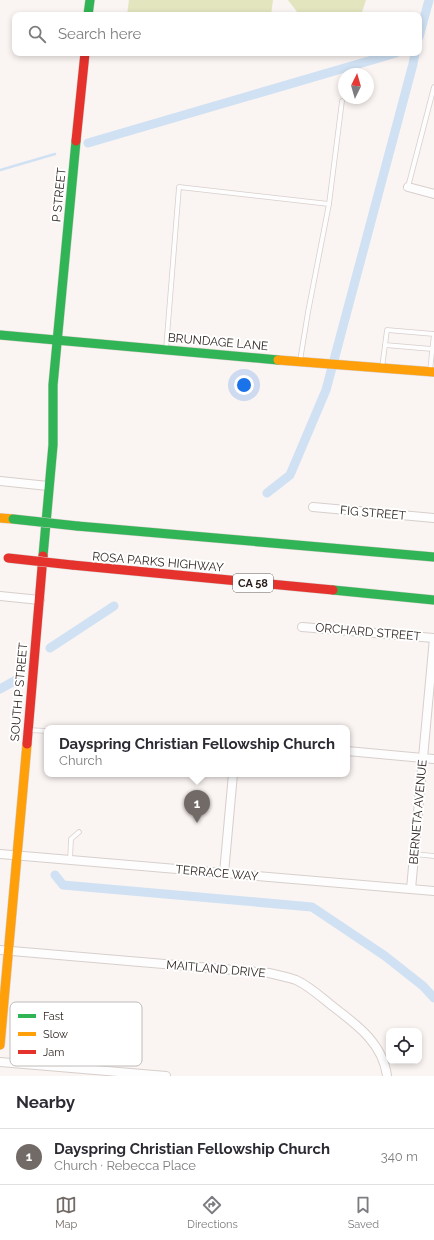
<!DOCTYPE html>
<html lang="en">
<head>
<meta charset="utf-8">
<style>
	:root { --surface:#fff; --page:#f2f2f3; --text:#2b2b33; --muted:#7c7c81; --line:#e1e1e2; --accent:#726a66 }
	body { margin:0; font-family:Raleway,sans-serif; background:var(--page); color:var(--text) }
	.controls { position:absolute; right:12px; bottom:12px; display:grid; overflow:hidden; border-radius:8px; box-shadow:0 2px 6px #0003 }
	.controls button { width:36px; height:36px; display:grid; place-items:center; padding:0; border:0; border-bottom:1px solid var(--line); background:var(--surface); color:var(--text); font:20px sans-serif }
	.compass { position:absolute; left:338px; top:68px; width:36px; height:36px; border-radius:50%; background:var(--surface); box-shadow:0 2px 6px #0003; rotate:5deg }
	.you { position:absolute; left:244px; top:385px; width:14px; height:14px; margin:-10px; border:3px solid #fff; border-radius:50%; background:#1a73e8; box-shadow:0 0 0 6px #1a73e833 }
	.badge { display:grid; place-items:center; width:26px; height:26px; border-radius:50%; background:var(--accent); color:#fff; font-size:13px; font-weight:700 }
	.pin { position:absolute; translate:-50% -33px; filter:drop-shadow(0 1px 2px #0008) }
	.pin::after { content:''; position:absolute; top:21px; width:14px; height:12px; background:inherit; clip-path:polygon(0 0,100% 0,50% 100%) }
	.popup { position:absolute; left:44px; top:725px; width:306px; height:52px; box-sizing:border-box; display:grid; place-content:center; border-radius:8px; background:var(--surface); filter:drop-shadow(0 1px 3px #0005); font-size:13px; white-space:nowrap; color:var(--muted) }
	.popup b { font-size:15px; color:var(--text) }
	.popup::after { content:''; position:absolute; left:50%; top:100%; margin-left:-8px; border:8px solid transparent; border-top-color:var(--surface) }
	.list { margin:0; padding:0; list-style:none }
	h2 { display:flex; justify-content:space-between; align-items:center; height:52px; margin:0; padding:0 16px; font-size:17px }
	h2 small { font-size:13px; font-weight:400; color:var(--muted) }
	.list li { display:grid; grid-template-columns:26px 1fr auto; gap:12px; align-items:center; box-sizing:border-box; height:56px; padding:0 16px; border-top:1px solid var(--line) }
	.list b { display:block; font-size:15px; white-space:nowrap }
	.list p { margin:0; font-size:13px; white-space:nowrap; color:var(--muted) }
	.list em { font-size:13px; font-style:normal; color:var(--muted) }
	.icon { flex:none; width:22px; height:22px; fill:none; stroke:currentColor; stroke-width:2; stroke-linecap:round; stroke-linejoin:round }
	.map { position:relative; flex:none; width:434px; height:1076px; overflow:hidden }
	.search { position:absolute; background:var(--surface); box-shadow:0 2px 6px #0003; left:12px; right:12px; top:12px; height:44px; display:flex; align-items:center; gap:10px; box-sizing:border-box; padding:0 14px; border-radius:8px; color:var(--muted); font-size:15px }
	.sheet { height:108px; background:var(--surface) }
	nav { display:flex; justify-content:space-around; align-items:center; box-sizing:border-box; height:56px; border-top:1px solid var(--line); background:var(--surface); font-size:11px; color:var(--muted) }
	nav a { display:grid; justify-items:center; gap:2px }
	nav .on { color:var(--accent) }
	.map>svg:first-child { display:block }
</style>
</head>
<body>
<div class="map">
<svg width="434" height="1076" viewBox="0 0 434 1076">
	<rect width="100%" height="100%" fill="#faf4f2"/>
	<g fill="#e3e5bf">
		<polygon points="129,0 273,0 271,15 127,15"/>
		<polygon points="288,0 366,0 361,15 312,15 298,13"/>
	</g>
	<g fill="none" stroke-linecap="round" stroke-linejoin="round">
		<polyline stroke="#cfe1f3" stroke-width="2.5" points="0,170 55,154"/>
		<g stroke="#cfe1f3" stroke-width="9">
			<polyline points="419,37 429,0"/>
			<polyline points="88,143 396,53"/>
			<polyline points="267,493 290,475 326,390 413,64 415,53"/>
			<polyline points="50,648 114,606"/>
			<polyline points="0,689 16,680"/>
			<polyline points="55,875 63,885 312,907 385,956 423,986 434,998"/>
		</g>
		<g stroke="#d7cfcc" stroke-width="5.5">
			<g id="lane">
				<polyline points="408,187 434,87"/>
				<polyline points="385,345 432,349"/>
				<polyline points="166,349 179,187 329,204"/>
				<polyline points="300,361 308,312 329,204 342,101"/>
				<polyline points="382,368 387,330 434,334"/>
				<polyline points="430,371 434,334"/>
				<polyline points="28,730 47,731"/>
				<polyline points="414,854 434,856"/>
				<polyline points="70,860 71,839 79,832"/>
			</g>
		</g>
		<g stroke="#d7cfcc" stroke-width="10">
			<g id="street">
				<polyline points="408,187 434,194"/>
				<polyline points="0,481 48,486"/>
				<polyline points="313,507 434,518"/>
				<polyline points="0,596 40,600"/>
				<polyline points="302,627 434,638"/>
				<polyline points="347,751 434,759"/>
				<polyline points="0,854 434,891"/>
				<polyline points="224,873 233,774"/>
				<polyline points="411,889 434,638"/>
				<path d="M0 950 269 973C278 975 287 977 296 980 309 986 320 996 331 1005 356 1024 383 1043 387 1076"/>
				<polyline points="0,1062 166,1076"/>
			</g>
		</g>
		<g stroke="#d7cfcc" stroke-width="10">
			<g id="fast">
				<polyline points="88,15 90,0"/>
				<polyline points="0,335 278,360"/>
				<polyline points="77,526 434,557"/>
				<polyline points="43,556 53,445 53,385 76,141"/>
				<polyline points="333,590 434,600"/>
			</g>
		</g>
		<g stroke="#d7cfcc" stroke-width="10">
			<g id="slow">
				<polyline points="278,360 434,372"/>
				<polyline points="0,518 13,519"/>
				<polyline points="0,1045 27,744"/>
			</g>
		</g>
		<g stroke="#d7cfcc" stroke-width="10">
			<g id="jam">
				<polyline points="76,141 85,53"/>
				<polyline points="72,565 333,590"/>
				<polyline points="27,744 43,556"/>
			</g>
		</g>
		<use href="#lane" stroke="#fefdfd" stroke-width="4"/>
		<use href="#street" stroke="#fefdfd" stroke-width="8"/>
		<use href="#fast" stroke="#30b455" stroke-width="9"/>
		<use href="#slow" stroke="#ff9f0a" stroke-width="9"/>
		<use href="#jam" stroke="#e5322d" stroke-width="9"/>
		<g stroke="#d7cfcc" stroke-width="10" stroke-linecap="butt">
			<polyline id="fast-bridge" points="13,519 77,526"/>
		</g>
		<g stroke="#d7cfcc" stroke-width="10" stroke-linecap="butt">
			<polyline id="jam-bridge" points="8,558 72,565"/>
		</g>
		<use href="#fast-bridge" stroke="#30b455" stroke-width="9"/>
		<use href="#jam-bridge" stroke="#e5322d" stroke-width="9"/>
	</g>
	<g text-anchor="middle" stroke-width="4" stroke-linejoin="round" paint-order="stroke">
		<rect fill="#fff" stroke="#69625f" stroke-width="1" x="233" y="574" width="40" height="18" rx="3"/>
		<g font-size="11" font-weight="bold" fill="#291f1b">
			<text x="253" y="587">CA 58</text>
		</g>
		<g font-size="12" fill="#291f1b" stroke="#fff">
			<text transform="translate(59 195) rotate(-84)" y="4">P STREET</text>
			<text transform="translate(218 342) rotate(5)" y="4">BRUNDAGE LANE</text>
			<text transform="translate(373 513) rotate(5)" y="4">FIG STREET</text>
			<text transform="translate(158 562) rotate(5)" y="4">ROSA PARKS HIGHWAY</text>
			<text transform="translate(368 632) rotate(5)" y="4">ORCHARD STREET</text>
			<text transform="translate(19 692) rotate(-85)" y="4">SOUTH P STREET</text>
			<text transform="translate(418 812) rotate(-85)" y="4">BERNETA AVENUE</text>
			<text transform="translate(217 873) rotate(5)" y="4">TERRACE WAY</text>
			<text transform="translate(216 969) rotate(5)" y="4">MAITLAND DRIVE</text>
		</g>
	</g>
	<rect x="10" y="1002" width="132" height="64" rx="6" fill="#fff" stroke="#bfbcbb" stroke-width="1"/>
	<rect x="18" y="1014" width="18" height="4" fill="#30b455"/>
	<rect x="18" y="1032" width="18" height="4" fill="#ff9f0a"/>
	<rect x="18" y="1050" width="18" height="4" fill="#e5322d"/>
	<g font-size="11" fill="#291f1b">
		<text x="43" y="1020">Fast</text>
		<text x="43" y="1038">Slow</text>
		<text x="43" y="1056">Jam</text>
	</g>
</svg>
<div class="controls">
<button><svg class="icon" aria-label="locate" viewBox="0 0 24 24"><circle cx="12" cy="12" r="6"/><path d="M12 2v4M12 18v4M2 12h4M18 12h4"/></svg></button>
</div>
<svg class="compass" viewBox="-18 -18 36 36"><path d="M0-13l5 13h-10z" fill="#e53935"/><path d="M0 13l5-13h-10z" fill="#7c7c81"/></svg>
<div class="you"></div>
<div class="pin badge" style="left:197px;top:823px">1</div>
<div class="popup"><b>Dayspring Christian Fellowship Church</b>Church</div>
<div class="search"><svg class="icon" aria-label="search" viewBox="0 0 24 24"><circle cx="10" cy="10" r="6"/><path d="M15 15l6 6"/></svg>Search here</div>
</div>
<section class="sheet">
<h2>Nearby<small></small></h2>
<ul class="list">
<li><span class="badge">1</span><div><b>Dayspring Christian Fellowship Church</b><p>Church · Rebecca Place</p></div><em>340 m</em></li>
</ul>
</section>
<nav>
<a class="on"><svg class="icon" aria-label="map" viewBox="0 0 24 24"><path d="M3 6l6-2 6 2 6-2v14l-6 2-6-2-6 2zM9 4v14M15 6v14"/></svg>Map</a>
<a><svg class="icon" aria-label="directions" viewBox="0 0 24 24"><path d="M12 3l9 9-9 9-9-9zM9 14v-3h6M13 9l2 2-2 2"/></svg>Directions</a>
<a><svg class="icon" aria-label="saved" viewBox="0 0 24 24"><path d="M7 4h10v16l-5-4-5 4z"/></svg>Saved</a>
</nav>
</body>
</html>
